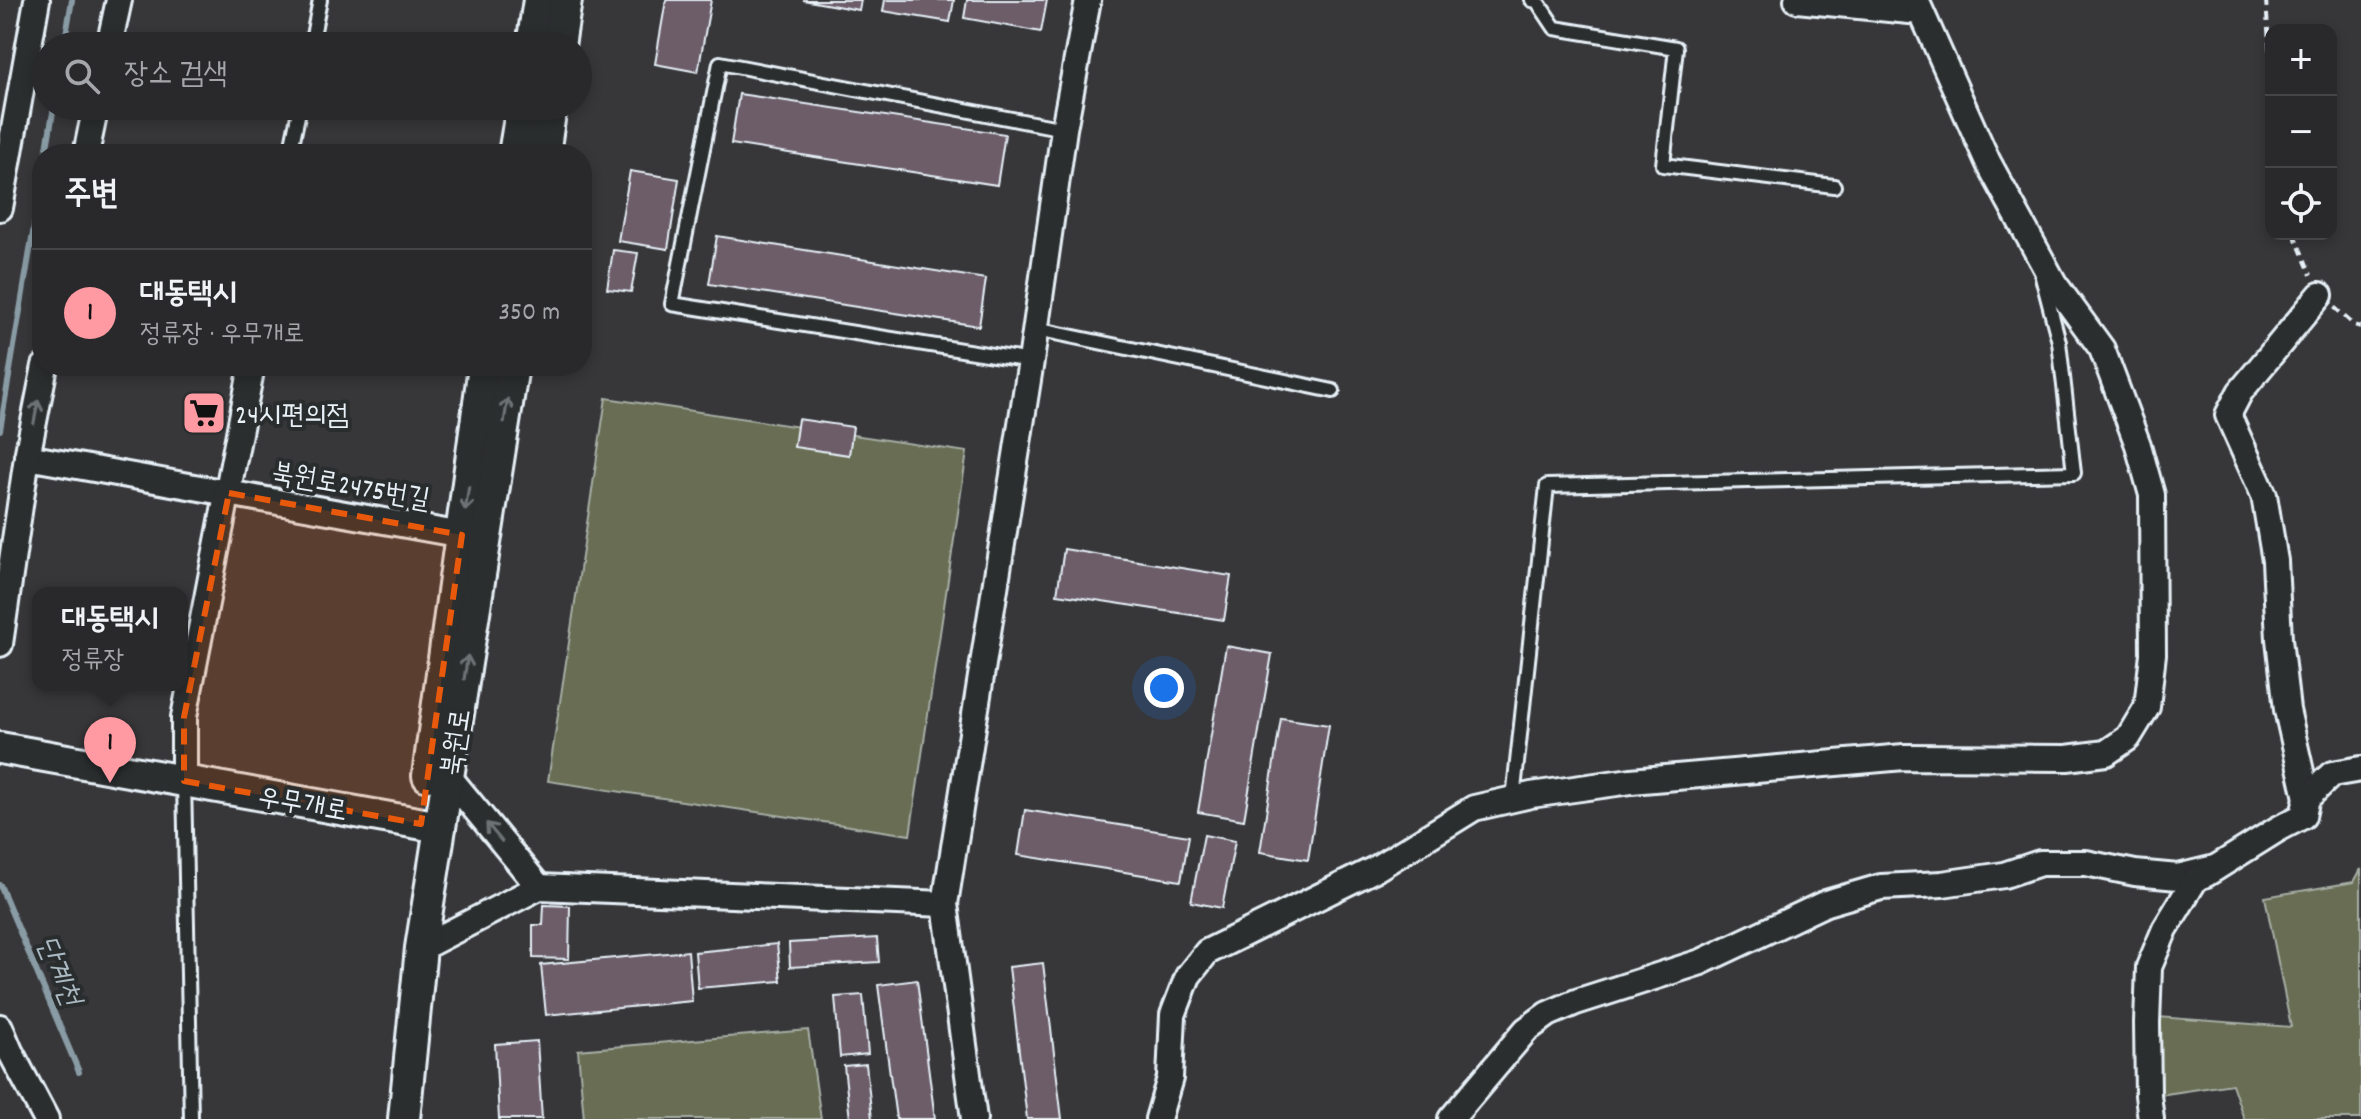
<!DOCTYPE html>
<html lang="ko">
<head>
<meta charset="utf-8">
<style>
	:root { --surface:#29292c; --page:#353538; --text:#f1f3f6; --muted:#a5a6a9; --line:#454548; --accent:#ff9aa2 }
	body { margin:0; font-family:Dekko,"Poor Story",sans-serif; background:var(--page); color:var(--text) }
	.controls { position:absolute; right:24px; top:24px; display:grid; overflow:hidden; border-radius:16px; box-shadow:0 4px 12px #0003 }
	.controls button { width:72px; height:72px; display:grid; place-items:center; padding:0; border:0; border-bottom:2px solid var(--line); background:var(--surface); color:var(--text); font:40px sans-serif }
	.you { position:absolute; left:1164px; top:688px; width:28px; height:28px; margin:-20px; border:6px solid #fff; border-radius:50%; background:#1a73e8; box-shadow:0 0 0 12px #1a73e833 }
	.badge { display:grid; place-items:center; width:52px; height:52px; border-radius:50%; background:var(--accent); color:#111; font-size:26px; font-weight:700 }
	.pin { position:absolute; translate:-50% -66px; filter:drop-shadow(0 2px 4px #0008) }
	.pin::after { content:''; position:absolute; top:42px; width:28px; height:24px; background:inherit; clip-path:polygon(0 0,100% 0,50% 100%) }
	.popup { position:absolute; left:32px; top:587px; width:156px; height:104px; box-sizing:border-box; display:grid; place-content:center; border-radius:16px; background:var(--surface); filter:drop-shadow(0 2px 6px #0005); font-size:26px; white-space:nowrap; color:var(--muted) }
	.popup b { font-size:30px; color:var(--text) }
	.popup::after { content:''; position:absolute; left:50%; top:100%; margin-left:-16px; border:16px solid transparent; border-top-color:var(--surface) }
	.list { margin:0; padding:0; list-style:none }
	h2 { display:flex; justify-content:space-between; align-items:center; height:104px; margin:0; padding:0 32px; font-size:34px }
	h2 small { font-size:26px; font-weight:400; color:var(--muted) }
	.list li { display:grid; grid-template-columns:52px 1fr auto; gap:24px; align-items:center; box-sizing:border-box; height:128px; padding:0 32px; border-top:2px solid var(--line) }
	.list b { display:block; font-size:30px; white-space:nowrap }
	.list p { margin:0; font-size:26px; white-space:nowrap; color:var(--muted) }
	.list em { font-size:26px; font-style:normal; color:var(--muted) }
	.icon { flex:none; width:44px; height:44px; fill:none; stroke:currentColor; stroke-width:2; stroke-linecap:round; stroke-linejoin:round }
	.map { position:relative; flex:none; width:2361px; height:1119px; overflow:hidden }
	.search { position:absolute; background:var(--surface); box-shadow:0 4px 12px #0003; left:32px; top:32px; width:560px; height:88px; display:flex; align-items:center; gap:20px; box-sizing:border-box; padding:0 28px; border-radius:44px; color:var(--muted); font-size:30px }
	.panel { position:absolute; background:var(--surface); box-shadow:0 4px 12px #0003; left:32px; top:144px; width:560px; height:232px; border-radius:32px }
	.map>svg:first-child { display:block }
</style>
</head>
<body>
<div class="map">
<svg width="2361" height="1119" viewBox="0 0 2361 1119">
	<rect width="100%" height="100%" fill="#37373a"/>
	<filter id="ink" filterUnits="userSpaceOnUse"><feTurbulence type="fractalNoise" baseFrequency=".0125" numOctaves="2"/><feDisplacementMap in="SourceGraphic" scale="16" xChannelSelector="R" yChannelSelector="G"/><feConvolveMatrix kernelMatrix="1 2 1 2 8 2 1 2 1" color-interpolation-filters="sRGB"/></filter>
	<g filter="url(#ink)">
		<g fill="#676d53" stroke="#a8afa6" stroke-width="2">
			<polygon points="606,398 967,452 910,835 548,781"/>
			<polygon points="2361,869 2361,1119 2244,1119 2232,1084 2159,1095 2158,1017 2291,1027 2265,897 2354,882"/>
			<polygon points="808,1030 821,1119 584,1119 578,1050"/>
		</g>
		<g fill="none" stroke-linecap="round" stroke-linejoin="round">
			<g stroke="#899ca5" stroke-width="6">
				<polyline points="64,46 72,0"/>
				<polyline points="46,154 54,106"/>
				<polyline points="0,430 42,179"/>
				<polyline points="0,885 79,1072"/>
			</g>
		</g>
		<g fill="#6c5d69" stroke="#e8f1f8" stroke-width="2">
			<polygon points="666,0 711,0 698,72 655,64"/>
			<polygon points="803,0 861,0 859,10"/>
			<polygon points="885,0 954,0 950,22 883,11"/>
			<polygon points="967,0 1047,0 1041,32 964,18"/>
			<polygon points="739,94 1005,134 997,185 731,144"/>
			<polygon points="630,171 679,179 668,249 618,241"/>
			<polygon points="717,236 986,279 979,326 709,284"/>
			<polygon points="613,250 638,253 631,292 607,289"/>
			<polygon points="798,419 853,427 849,455 794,447"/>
			<polygon points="1064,549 1231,576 1224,620 1057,594"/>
			<polygon points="1226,646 1272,654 1244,820 1198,812"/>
			<polygon points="1281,718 1329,725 1308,860 1260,852"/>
			<polygon points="1025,810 1189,836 1181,881 1018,855"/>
			<polygon points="1204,835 1235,841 1222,908 1191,902"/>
			<polygon points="544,905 570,906 569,959 533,958 533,925 543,925"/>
			<polygon points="877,938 879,962 790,967 789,943"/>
			<polygon points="777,944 781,981 698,988 695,952"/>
			<polygon points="688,951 692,1001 546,1015 541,965"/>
			<polygon points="1043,963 1062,1119 1027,1119 1009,967"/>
			<polygon points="917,980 935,1119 896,1119 878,985"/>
			<polygon points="863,995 868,1054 840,1057 835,997"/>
			<polygon points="537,1041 542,1119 499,1119 495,1044"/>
			<polygon points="866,1064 872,1119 850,1119 844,1066"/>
		</g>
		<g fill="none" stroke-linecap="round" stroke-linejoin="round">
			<g stroke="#e8f1f8" stroke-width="18">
				<g id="service">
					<polyline points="1532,0 1537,1 1555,28 1676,48 1663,165 1834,186"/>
					<polyline points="311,46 320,0"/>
					<polyline points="290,154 300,106"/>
					<polyline points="1036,329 1333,391"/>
					<polyline points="1031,361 672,304 720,63 1064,129"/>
					<polyline points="184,781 191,1119"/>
					<polyline points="1513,799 1547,486 2074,473 2059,342 2042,277"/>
				</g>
			</g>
			<g stroke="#e8f1f8" stroke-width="30">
				<g id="minor">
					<polyline points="1797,0 1920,12"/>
					<polyline points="109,46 119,0"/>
					<polyline points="86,154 96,106"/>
					<polyline points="0,208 37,0"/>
					<polyline points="27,457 462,535"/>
					<polyline points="0,644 27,457 45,366"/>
					<polyline points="449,777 539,887"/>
					<polyline points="184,781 184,717 252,366"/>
					<polyline points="2307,798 2287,710 2279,639 2275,561 2264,495 2228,415 2240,392 2320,295"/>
					<polyline points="421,948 539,887 945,904"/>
					<polyline points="0,1027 10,1051 46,1119"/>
					<polyline points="974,1119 945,904 1031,361 1064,129 1088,0"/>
					<polyline points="1158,1119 1170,1078 1173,1015 1188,976 1207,952 1377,868 1474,808 1531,795 1631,781 1904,757 2067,758 2106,753 2128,738 2147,707 2153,654 2152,495 2138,445 2102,349 2054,283 1988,162 1916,0"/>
					<polyline points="1451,1119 1526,1030 1548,1014 1576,1002 1701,962 1826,903 1881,887 1942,884 2004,875 2040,863 2086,863 2135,873 2178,877 2215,868"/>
					<polyline points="2151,1119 2148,1095 2147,1023 2149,967 2165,929 2196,878 2206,874 2278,829 2303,816 2307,798 2332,774 2361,769"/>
				</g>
			</g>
			<g stroke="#e8f1f8" stroke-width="36">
				<g id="tertiary">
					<polyline points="532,46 539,0"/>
					<polyline points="559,46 566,0"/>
					<polyline points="514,154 522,106"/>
					<polyline points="544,154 551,106"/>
					<polyline points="0,748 440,827"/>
					<polyline points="428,776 484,366"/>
					<polyline points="404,1119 421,948 513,366"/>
				</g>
			</g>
			<g stroke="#e8f1f8" stroke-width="4" stroke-dasharray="8 6" stroke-linecap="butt">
				<polyline points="2266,0 2271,74"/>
				<polyline points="2294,234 2311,275"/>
				<polyline points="2334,307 2354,325 2361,327"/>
			</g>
			<use href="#service" stroke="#2a2d2e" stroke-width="12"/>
			<use href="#minor" stroke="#2a2d2e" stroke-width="24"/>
			<use href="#tertiary" stroke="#2a2d2e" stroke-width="30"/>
		</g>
		<defs><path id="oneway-shaft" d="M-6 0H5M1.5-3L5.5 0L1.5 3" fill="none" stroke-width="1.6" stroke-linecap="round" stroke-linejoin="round" transform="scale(2)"/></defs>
		<g stroke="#6c7275">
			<use href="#oneway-shaft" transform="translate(506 410) rotate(-81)"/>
			<use href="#oneway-shaft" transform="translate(36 412) rotate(-79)"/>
			<use href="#oneway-shaft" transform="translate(467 499) rotate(98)"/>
			<use href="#oneway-shaft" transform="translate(466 667) rotate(-81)"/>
			<use href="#oneway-shaft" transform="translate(494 832) rotate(-130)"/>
		</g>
	</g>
	<path fill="#e8590c" fill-opacity="0.2" stroke="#e8590c" stroke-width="6" stroke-dasharray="16 10" stroke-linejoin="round" d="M229 493 462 535 421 824 184 781V717Z"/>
	<defs>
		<g id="supermarket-square" transform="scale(2.3)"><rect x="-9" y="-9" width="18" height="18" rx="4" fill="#ff9aa2" stroke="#2a2d2e"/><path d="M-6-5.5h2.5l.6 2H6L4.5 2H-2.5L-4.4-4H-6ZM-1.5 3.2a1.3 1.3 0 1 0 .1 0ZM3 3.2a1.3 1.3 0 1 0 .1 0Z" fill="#111"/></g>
	</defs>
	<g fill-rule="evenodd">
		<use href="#supermarket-square" x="204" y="413"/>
	</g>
	<g text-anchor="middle" stroke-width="8" stroke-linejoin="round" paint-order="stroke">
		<g font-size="28" fill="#e8f1f8" stroke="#2a2d2e" text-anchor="start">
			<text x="235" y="423">24시편의점</text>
		</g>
		<g font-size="28" fill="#e8f1f8" stroke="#2a2d2e">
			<text transform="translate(351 484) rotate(10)" y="10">북원로2475번길</text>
			<text transform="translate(454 742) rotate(-81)" y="10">북원로</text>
			<text transform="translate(303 802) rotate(10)" y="10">우무개로</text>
		</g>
		<g font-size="30" font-style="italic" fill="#a9b8c1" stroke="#2a2d2e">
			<text transform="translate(60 970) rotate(67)" y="10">단계천</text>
		</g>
	</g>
</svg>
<div class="controls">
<button>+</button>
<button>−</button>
<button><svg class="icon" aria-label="locate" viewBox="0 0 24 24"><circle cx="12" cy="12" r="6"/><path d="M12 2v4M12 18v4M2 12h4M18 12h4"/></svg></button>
</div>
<div class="you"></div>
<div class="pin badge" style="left:110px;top:783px">1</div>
<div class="popup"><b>대동택시</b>정류장</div>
<div class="search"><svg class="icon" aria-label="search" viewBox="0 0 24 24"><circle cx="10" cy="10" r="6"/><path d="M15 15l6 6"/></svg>장소 검색</div>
<section class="panel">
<h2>주변<small></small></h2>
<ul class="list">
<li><span class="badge">1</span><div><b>대동택시</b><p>정류장 · 우무개로</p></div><em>350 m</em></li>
</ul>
</section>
</div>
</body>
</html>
